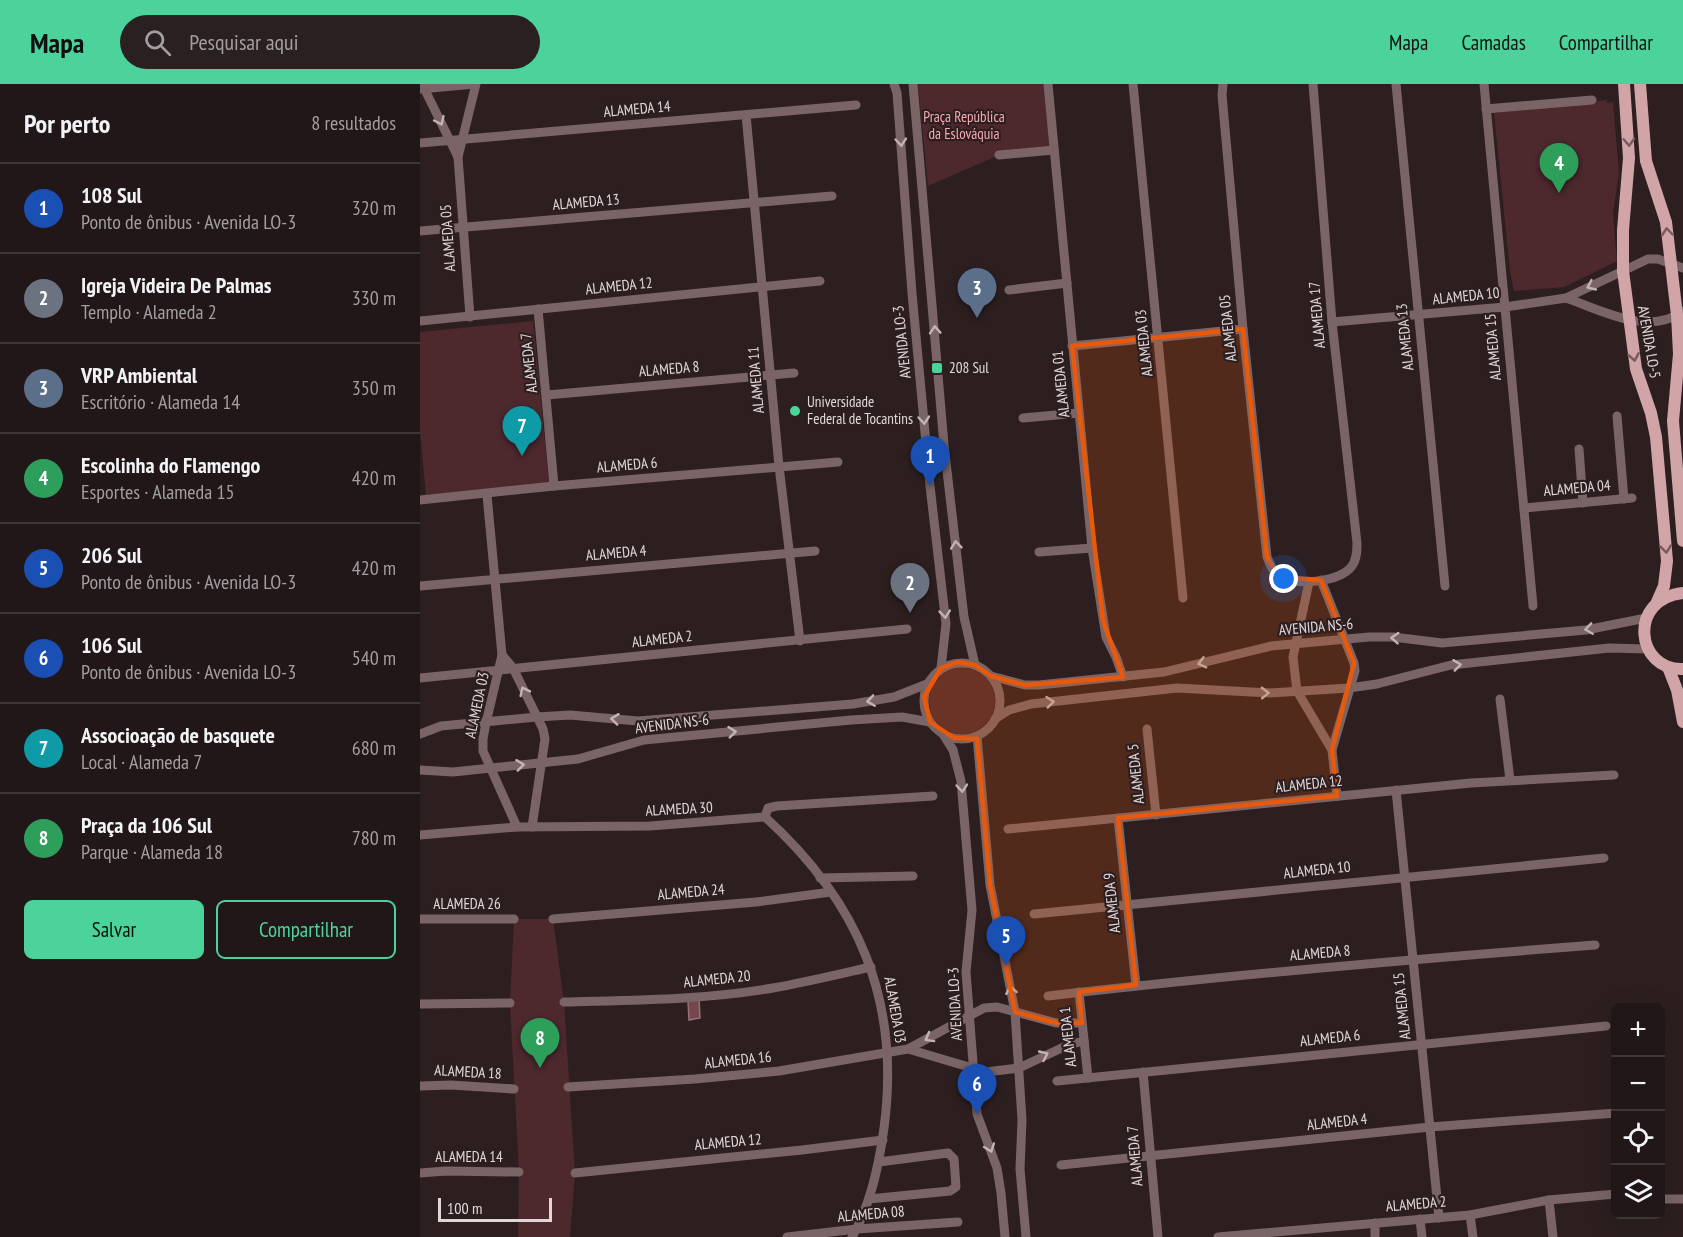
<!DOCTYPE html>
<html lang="pt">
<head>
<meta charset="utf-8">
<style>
	:root { --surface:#221718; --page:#2a2021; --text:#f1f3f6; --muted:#a29fa2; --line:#3f3637; --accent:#4cd39b }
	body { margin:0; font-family:"PT Sans Narrow",sans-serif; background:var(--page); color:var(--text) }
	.controls { position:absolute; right:18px; bottom:18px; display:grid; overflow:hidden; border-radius:9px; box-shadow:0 6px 24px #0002 }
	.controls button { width:54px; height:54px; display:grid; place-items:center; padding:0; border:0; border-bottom:2px solid var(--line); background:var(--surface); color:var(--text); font:30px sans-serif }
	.scale { position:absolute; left:18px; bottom:15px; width:114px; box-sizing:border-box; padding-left:6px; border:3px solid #e1d7d8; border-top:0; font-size:16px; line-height:21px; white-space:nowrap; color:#e1d7d8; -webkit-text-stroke:4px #2d1f20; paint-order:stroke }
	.you { position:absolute; left:864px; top:495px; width:21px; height:21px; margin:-15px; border:4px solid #fff; border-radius:50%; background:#1a73e8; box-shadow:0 0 0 9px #1a73e833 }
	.badge { display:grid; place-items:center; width:39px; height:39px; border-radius:50%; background:var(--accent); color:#fff; font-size:20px; font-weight:700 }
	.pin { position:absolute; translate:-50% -50px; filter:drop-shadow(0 2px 3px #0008) }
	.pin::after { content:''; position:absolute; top:32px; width:21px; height:18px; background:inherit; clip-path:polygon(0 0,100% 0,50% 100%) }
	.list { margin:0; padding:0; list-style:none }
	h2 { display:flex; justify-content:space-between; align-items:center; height:78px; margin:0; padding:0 24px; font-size:26px }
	h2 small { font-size:20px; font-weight:400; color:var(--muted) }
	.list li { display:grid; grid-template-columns:39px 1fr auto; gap:18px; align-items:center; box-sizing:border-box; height:90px; padding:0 24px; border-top:2px solid var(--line) }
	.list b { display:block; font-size:22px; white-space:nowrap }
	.list p { margin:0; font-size:20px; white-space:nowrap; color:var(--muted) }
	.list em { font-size:20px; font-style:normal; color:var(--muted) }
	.actions { display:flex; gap:12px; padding:18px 24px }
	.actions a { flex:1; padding:14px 0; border:2px solid var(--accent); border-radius:9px; text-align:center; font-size:21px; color:var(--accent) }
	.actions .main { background:var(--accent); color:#111 }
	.icon { flex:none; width:33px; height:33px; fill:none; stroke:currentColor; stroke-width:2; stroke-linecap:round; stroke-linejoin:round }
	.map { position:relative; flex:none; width:1263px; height:1153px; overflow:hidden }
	header { display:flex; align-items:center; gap:36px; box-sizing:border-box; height:84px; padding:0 30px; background:var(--accent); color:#111 }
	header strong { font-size:28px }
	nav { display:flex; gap:33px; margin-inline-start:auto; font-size:21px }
	.search { width:420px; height:54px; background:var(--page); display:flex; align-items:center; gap:15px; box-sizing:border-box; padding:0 21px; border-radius:33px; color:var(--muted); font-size:22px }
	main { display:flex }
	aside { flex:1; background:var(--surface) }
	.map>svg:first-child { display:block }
</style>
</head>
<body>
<header>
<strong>Mapa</strong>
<div class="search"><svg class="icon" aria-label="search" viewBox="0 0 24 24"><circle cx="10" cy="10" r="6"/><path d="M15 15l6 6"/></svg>Pesquisar aqui</div>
<nav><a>Mapa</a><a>Camadas</a><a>Compartilhar</a></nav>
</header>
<main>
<aside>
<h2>Por perto<small>8 resultados</small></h2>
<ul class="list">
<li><span class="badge" style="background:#1a4fb4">1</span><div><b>108 Sul</b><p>Ponto de ônibus · Avenida LO-3</p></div><em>320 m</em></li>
<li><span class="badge" style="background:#6b7280">2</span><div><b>Igreja Videira De Palmas</b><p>Templo · Alameda 2</p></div><em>330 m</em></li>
<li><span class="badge" style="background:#5c6f8a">3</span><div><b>VRP Ambiental</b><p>Escritório · Alameda 14</p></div><em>350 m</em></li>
<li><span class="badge" style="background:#2e9e5b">4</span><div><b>Escolinha do Flamengo</b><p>Esportes · Alameda 15</p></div><em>420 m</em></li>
<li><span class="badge" style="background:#1a4fb4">5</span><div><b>206 Sul</b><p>Ponto de ônibus · Avenida LO-3</p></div><em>420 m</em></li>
<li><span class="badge" style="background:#1a4fb4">6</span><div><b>106 Sul</b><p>Ponto de ônibus · Avenida LO-3</p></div><em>540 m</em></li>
<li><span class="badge" style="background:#0f9aa8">7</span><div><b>Associoação de basquete</b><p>Local · Alameda 7</p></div><em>680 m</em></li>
<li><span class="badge" style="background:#2e9e5b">8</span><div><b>Praça da 106 Sul</b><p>Parque · Alameda 18</p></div><em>780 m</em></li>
</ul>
<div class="actions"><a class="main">Salvar</a><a>Compartilhar</a></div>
</aside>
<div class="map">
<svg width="1263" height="1153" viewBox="0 0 1263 1153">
	<rect width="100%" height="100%" fill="#2d1f20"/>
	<g fill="#4d292e">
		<polygon points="498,0 628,0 634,66 579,71 508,102"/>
		<polygon points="1187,16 1187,19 1193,18 1199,90 1193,129 1197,177 1144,203 1094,207 1090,187 1074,29"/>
		<polygon points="113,237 129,399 6,411 0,346 0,248"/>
		<circle cx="542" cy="617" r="33"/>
		<polygon points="94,835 133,835 144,918 155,1089 150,1153 98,1153 99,1088 90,920"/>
	</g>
	<polygon fill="#75474c" stroke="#957276" stroke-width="1.5" points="279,915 280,934 269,936 268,917"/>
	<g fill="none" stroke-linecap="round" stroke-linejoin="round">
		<g stroke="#7a6466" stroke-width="9">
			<polyline points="2,0 38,73"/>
			<polyline points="474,0 477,9 492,209 510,402 526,540 521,584"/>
			<polyline points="493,0 524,361 544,533 555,581"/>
			<polyline points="628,0 672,464 686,553 696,573 703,593"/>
			<polyline points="713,0 763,514"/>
			<path d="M803 0 802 11 823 245 847 473C850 480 853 489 860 493 878 502 920 498 932 482 937 475 937 466 937 459L912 238 893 0"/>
			<polyline points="976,0 1025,502"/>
			<polyline points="1064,0 1113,522"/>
			<polyline points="0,5 55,0"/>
			<polyline points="1066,25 1172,16"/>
			<polyline points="326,31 359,382 380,557"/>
			<polyline points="0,59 436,21"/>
			<polyline points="579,71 634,66"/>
			<polyline points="0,147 412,112"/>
			<polyline points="589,206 647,199"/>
			<path d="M1146 214C1181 226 1229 253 1263 227"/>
			<polyline points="118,225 134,402"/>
			<polyline points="50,233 38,73 56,0"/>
			<polyline points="0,237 400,197"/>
			<polyline points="912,238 1085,223 1146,214 1228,175 1238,175 1263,184"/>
			<polyline points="652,262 823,245"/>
			<polyline points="127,311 374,289"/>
			<polyline points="1197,332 1204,415"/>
			<polyline points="603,334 659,329"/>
			<polyline points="1159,365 1163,419"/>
			<polyline points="67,411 82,571 66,639 63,655 63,667 97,743"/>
			<polyline points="0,416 134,402 418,378"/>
			<polyline points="1104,424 1212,414"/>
			<polyline points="619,468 672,464"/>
			<polyline points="901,496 934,579 935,587 912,666 917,712"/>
			<polyline points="889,498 873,573 877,607 912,666"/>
			<polyline points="0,502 395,467"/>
			<polyline points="82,571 93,584 123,645 125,655 112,743"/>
			<circle cx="542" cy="617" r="38"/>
			<polyline points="571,592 605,601 619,601 744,588 851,562 949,553 973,553 1022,559 1166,546 1226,534"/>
			<polyline points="0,594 487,545"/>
			<polyline points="1080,615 1090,696"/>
			<polyline points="575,635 589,626 611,620 757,604 850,609 929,604 957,600 1031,581 1189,564 1228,565"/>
			<polyline points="727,645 736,731"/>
			<polyline points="0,650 21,642 117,633 150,631 218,637 433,620 474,613 507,600"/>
			<polyline points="523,650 533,666 541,697 552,826 546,888 557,1030 577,1084 581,1109 585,1153"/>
			<polyline points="557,652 570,801 595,928 602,1036 600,1085 606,1153"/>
			<polyline points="0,686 33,688 158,675 224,656 431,636 482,633 510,638"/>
			<polyline points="976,706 1019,1134"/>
			<path d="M345 733C439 818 481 917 464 1044 459 1081 451 1120 432 1153"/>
			<polyline points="345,733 348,724 357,722 513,712"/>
			<polyline points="698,734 716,901"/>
			<polyline points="588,745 1051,699 1194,691"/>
			<polyline points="0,751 97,743 230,742 345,733"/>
			<polyline points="400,794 493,792"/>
			<polyline points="614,830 1184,774"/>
			<polyline points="0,835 94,835"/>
			<polyline points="133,835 336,818 411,808"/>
			<polyline points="659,908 668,994"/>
			<path d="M628 912C810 891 993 875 1175 861"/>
			<path d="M144 918C213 916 284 916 353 904 386 898 419 890 451 883"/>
			<polyline points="0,920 90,919"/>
			<polyline points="488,965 566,988 599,984 648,961 664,957"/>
			<polyline points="723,988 738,1153"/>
			<polyline points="637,997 1186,942"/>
			<polyline points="0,1002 31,1001 94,1005"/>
			<polyline points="148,1003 275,995 359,987 488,965 564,924 577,923 636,939 662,939"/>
			<polyline points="641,1081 1010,1043 1196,1029"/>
			<polyline points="0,1089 26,1087 99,1088"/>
			<polyline points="155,1089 382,1066 463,1056"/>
			<polyline points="449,1115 530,1107 536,1103 534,1075 528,1069 459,1078"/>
			<polyline points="1240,1115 1263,1115"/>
			<polyline points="1129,1116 1133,1153"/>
			<polyline points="1050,1131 1053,1153"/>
			<polyline points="1000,1135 1002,1153"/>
			<polyline points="955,1139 955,1153"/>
			<polyline points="367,1153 437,1145 538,1138"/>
			<polyline points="798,1153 1050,1131 1129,1116 1196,1110"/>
		</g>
		<g stroke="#d1a4a8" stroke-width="12">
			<polyline points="1204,0 1209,74 1203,146 1203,187 1216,285 1231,329 1236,353 1247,477 1244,502 1237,518"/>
			<polyline points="1220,0 1226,77 1246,138 1257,231 1259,270 1253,337 1263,457"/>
			<path d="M1263 509C1207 515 1216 587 1263 585"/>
			<polyline points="1248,583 1257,606 1263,638"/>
		</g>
	</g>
	<defs><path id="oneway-chevron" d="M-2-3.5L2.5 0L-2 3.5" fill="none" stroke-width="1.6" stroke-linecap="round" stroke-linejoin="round" transform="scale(1.5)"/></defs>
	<g stroke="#c2b4b6">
		<use href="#oneway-chevron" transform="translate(20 37) rotate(65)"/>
		<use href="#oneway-chevron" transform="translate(481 58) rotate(85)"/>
		<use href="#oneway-chevron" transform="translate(1171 202) rotate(155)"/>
		<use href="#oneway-chevron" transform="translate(515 246) rotate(-94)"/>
		<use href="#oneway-chevron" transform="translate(504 336) rotate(85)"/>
		<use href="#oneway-chevron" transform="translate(536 461) rotate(-96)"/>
		<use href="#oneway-chevron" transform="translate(525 530) rotate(84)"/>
		<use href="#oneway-chevron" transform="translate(1169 545) rotate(172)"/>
		<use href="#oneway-chevron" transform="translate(975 554) rotate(-176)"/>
		<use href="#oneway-chevron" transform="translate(782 579) rotate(165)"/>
		<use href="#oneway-chevron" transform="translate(1037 581) rotate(-7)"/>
		<use href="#oneway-chevron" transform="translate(104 607) rotate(-116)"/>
		<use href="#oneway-chevron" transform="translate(845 609) rotate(-1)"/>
		<use href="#oneway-chevron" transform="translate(451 617) rotate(171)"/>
		<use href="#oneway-chevron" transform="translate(630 618) rotate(-6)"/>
		<use href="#oneway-chevron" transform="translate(195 635) rotate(-173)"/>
		<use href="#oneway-chevron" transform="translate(312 648) rotate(-6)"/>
		<use href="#oneway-chevron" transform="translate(100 681) rotate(-7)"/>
		<use href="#oneway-chevron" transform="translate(542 704) rotate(85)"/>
		<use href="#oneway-chevron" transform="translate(591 906) rotate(-100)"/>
		<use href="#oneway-chevron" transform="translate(509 954) rotate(151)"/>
		<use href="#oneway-chevron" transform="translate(624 971) rotate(-25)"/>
		<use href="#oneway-chevron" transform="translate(570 1064) rotate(70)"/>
	</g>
	<g stroke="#775b5d">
		<use href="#oneway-chevron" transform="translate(1209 58) rotate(87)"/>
		<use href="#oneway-chevron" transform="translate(1247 148) rotate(-95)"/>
		<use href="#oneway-chevron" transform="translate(1214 273) rotate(80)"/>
		<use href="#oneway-chevron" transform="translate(1246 465) rotate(84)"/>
	</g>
	<path fill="#e8590c" fill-opacity="0.2" stroke="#e8590c" stroke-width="4.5" stroke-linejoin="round" d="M823 245 847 473 859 493 901 496 934 579 912 666 917 712 698 734 716 901 659 908 662 939H636L595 928 570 801 557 655 534 654 510 638 504 613 521 584 538 578 555 581 571 592 605 601 703 593 683 537 652 262Z"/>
	<g fill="#4cd39b" stroke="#2d1f20" stroke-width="2">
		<rect x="511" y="278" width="12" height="12" rx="3"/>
		<circle cx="375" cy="327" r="6"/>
	</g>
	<g text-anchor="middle" stroke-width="4.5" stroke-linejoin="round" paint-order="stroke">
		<g font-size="15" fill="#e1d7d8" stroke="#2d1f20">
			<text transform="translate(217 25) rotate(-5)" y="5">ALAMEDA 14</text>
			<text transform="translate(166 118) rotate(-5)" y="5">ALAMEDA 13</text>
			<text transform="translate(28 154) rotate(-94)" y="5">ALAMEDA 05</text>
			<text transform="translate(199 202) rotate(-6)" y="5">ALAMEDA 12</text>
			<text transform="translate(1046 212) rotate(-6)" y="5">ALAMEDA 10</text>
			<text transform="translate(897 231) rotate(-95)" y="5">ALAMEDA 17</text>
			<text transform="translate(808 244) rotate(-96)" y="5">ALAMEDA 05</text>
			<text transform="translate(985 253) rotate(-96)" y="5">ALAMEDA 13</text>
			<text transform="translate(482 258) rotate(-96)" y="5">AVENIDA LO-3</text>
			<text transform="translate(1229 258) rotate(80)" y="5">AVENIDA LO-5</text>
			<text transform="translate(724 259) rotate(-96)" y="5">ALAMEDA 03</text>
			<text transform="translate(1073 263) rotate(-95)" y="5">ALAMEDA 15</text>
			<text transform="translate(109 279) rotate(-96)" y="5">ALAMEDA 7</text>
			<text transform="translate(249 285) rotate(-5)" y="5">ALAMEDA 8</text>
			<text transform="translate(336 296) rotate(-95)" y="5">ALAMEDA 11</text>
			<text transform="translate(641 300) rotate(-96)" y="5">ALAMEDA 01</text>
			<text transform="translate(207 381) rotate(-5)" y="5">ALAMEDA 6</text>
			<text transform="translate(1157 404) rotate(-5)" y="5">ALAMEDA 04</text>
			<text transform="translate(196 469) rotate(-5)" y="5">ALAMEDA 4</text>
			<text transform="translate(896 543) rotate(-5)" y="5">AVENIDA NS-6</text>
			<text transform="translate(242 555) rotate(-6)" y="5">ALAMEDA 2</text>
			<text transform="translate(57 621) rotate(-78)" y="5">ALAMEDA 03</text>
			<text transform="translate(252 640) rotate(-7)" y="5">AVENIDA NS-6</text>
			<text transform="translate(716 690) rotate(-96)" y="5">ALAMEDA 5</text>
			<text transform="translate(889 700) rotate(-6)" y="5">ALAMEDA 12</text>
			<text transform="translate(259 725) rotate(-3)" y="5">ALAMEDA 30</text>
			<text transform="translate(897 786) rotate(-6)" y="5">ALAMEDA 10</text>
			<text transform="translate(271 808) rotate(-5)" y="5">ALAMEDA 24</text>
			<text transform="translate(692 819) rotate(-96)" y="5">ALAMEDA 9</text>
			<text x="47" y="825">ALAMEDA 26</text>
			<text transform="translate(900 869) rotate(-5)" y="5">ALAMEDA 8</text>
			<text transform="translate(297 895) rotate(-6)" y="5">ALAMEDA 20</text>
			<text transform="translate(535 920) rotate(-93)" y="5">AVENIDA LO-3</text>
			<text transform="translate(982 922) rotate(-96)" y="5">ALAMEDA 15</text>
			<text transform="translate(475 926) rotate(80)" y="5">ALAMEDA 03</text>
			<text transform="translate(648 953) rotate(-96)" y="5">ALAMEDA 1</text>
			<text transform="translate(910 954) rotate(-6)" y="5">ALAMEDA 6</text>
			<text transform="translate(318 976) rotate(-6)" y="5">ALAMEDA 16</text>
			<text transform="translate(48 988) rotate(3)" y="5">ALAMEDA 18</text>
			<text transform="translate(917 1038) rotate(-6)" y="5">ALAMEDA 4</text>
			<text transform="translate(308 1058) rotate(-5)" y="5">ALAMEDA 12</text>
			<text transform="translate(715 1072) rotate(-95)" y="5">ALAMEDA 7</text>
			<text x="49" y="1078">ALAMEDA 14</text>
			<text transform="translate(996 1120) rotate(-5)" y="5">ALAMEDA 2</text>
			<text transform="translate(451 1130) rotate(-5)" y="5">ALAMEDA 08</text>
		</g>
		<g font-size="15" fill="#f7a8b1" stroke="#2d1f20">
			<text x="544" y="38">Praça República<tspan x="544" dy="17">da Eslováquia</tspan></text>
		</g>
		<g font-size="15" fill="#e1d7d8" stroke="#2d1f20" text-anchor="start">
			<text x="529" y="289">208 Sul</text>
			<text x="387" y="323">Universidade<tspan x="387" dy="17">Federal de Tocantins</tspan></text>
		</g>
	</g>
</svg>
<div class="controls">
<button>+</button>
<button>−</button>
<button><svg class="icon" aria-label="locate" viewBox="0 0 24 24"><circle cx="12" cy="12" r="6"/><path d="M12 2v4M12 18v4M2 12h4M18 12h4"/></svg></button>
<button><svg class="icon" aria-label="layers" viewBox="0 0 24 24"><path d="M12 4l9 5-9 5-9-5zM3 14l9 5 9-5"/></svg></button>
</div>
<div class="scale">100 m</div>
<div class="you"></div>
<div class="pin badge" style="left:510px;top:402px;background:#1a4fb4">1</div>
<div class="pin badge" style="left:490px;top:529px;background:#6b7280">2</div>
<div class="pin badge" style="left:557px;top:234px;background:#5c6f8a">3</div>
<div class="pin badge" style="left:1139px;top:109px;background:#2e9e5b">4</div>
<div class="pin badge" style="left:586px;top:882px;background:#1a4fb4">5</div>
<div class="pin badge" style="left:557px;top:1030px;background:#1a4fb4">6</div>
<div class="pin badge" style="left:102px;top:372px;background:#0f9aa8">7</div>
<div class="pin badge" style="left:120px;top:984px;background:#2e9e5b">8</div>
</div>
</main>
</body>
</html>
